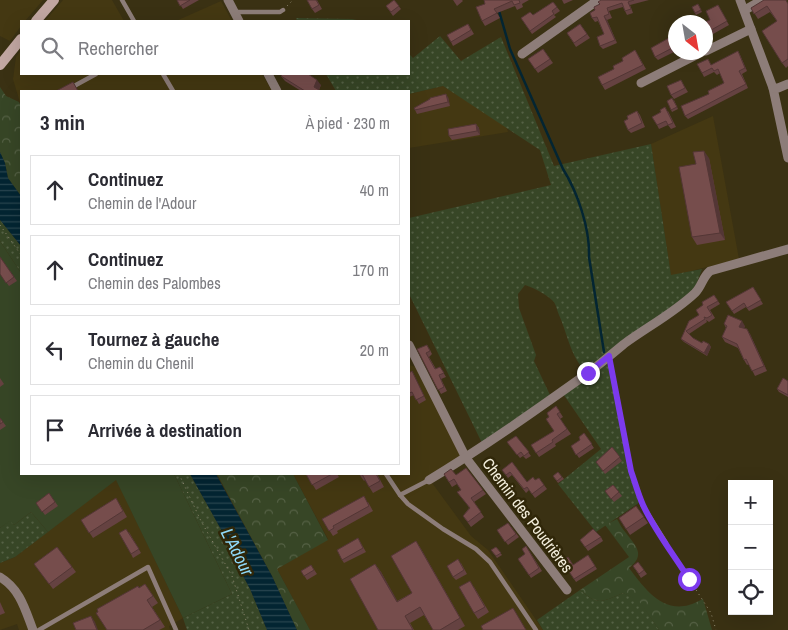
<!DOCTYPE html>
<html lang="fr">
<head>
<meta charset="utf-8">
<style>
	:root { --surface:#fff; --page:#f7f7f7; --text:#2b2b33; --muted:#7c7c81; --line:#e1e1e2 }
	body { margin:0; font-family:"Archivo Narrow",sans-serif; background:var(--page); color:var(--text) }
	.controls { position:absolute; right:15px; bottom:15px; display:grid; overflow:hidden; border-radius:0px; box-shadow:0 5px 20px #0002 }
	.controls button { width:45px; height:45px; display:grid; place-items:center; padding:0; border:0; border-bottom:1px solid var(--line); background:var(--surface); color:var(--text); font:25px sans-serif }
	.compass { position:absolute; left:668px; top:15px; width:45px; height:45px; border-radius:50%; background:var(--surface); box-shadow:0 5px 20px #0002; rotate:149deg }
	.stop { position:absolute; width:15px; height:15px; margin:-11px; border:4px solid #7c3aed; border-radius:50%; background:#fff }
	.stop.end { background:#7c3aed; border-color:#fff; box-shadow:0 1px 5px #0008 }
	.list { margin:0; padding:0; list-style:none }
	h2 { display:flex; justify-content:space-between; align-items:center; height:65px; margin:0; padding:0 20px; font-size:21px }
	h2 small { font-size:16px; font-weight:400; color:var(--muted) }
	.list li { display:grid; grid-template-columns:32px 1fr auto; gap:15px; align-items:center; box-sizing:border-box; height:70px; margin:0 10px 10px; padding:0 10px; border:1px solid var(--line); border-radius:0px }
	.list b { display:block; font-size:19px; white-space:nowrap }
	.list p { margin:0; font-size:16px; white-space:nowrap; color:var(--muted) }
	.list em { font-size:16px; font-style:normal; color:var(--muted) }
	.icon { flex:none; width:28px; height:28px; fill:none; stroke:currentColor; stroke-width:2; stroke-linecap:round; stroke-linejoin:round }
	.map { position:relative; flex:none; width:788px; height:630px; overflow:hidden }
	.search { position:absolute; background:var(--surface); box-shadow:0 5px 20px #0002; left:20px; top:20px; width:390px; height:55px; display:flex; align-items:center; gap:12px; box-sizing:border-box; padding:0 18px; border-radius:0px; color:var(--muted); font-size:19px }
	.panel { position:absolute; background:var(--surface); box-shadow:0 5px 20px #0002; left:20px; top:90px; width:390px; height:385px; border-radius:0px }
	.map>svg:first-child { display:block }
</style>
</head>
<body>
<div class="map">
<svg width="788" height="630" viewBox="0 0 788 630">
	<defs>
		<pattern id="grass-dots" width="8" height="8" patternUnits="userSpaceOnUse" patternTransform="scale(1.25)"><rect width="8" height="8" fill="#374626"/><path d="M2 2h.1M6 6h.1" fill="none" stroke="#556145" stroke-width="1.8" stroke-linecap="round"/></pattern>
		<pattern id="forest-crowns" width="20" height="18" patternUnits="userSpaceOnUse" patternTransform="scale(1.25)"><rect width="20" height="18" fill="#374626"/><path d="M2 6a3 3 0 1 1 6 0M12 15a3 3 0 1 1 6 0" fill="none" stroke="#556145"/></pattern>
		<pattern id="water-rules" width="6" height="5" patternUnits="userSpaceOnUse" patternTransform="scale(1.25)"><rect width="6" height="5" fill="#032532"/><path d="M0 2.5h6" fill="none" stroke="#28454f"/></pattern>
	</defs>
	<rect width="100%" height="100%" fill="#3a3113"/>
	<g fill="#443812">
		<polygon points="0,0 43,0 25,21 21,21 21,26 10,41 0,36"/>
		<polygon points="63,0 112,0 124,21 45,21"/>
		<polygon points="221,1 232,21 176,21"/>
		<polygon points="21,50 21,74 262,74 272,91 21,91 21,106 13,79 16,57"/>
		<polygon points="443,86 506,126 508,132 409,148 409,94"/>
		<polygon points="713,116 739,259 671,276 651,144"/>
		<polygon points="409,365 416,367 461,456 427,476 471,536 488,550 543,630 310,630 277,569 328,539 293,474 409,474"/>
		<polygon points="116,479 183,618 169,626 170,630 19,630 17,624 0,630 0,563 15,557"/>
	</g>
	<g fill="url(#grass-dots)">
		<polygon points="296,18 352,19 361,21 297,21"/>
		<path d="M440 36 461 61 501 37 554 166 651 144 671 275 702 269 696 285 690 293 610 352 632 470 643 500 596 532 558 484 601 449 559 388 585 371C570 355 568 335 559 315 557 310 556 304 553 301 546 294 534 288 525 285L518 294 519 308 536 355 534 361 550 395 482 443 409 294V218L551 185 540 150 443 86 409 94V91H336L326 74H409V54L413 58Z"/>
		<polygon points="0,220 21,246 21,273 0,241"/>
		<polygon points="174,474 190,474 223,533 233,557 250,589 267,630 187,630 183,618 232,594"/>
		<polygon points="31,512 48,532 15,557 0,563 0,528 10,520 14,525"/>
		<path d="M580 590C599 606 601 602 623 593L639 600 659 630H543L537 620Z"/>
	</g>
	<g fill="url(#forest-crowns)">
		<polygon points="0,87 6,96 19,102 21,106 21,196 8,178 5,163 0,152"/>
		<polygon points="217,474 293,474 328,540 277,569 310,630 297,630 272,576"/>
		<path d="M617 519C620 524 622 529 626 533 636 546 646 555 629 568 643 586 661 613 689 605 693 604 698 601 703 599L712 630H659L639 601 623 593C601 602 599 606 580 590L629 557 605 525Z"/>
	</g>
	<polygon fill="#374626" points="0,241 21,273 21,474 174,474 232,594 183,618 116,480 48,532 31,512 14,525 10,521 0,528"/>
	<g fill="url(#water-rules)">
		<polygon points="0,152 5,163 8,178 21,196 21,246 0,220"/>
		<polygon points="190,474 216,474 272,576 297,630 267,630 250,589 233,557 223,533"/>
	</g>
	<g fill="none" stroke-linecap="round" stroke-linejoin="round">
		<path stroke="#032532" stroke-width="2.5" d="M499 11 510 49 563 169C578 193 590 229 589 257L604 352"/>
		<g stroke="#928b73" stroke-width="1" stroke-dasharray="1 4" stroke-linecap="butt">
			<polyline points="287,6 293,0"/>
			<polyline points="0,225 21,255"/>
			<polyline points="179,474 201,521 232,576 249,630"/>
			<polyline points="669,548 711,613 716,630"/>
		</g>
		<g stroke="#8d7d79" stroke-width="4.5">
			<polyline points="122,0 134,21"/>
			<polyline points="235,12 280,12 283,10"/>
			<polyline points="163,74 173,91"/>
			<polyline points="65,91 96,74"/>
			<polyline points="609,356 631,471 643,506 666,543"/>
			<polyline points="386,474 400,495 408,504 443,529 476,549 490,562 536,630"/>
			<polyline points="400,495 429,480"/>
			<polyline points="39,630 148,567 176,630"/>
		</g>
		<g stroke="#8d7d79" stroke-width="9">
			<polyline points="228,0 239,21"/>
			<polyline points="740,0 773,88 788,158"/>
			<polyline points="745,10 762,0"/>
			<polyline points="706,51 751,29"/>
			<polyline points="522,54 598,0"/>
			<polyline points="268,74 277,91"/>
			<polyline points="641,83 702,52"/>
			<polyline points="773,88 778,88 788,84"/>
			<polyline points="409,345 466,458 567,590"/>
			<path d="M429 480C484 447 536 410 588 373 600 364 612 354 624 344 647 327 674 313 695 293 702 286 702 278 710 271L788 249"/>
			<path d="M0 577C20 589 25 609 33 630"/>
		</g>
		<g stroke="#c2a7a2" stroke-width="10">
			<polyline points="36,21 54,0"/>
			<polyline points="0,65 21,39"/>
		</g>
	</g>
	<g fill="#654241">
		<polygon points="177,0 199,0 183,9"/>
		<polygon points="317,0 322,9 315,13 312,9"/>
		<polygon points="394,0 401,9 393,16 386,6"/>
		<polygon points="453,0 462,0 463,1 457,6"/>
		<polygon points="484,0 529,0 522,4 523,7 517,10 515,6 497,13 500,18 485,26 482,21 485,4"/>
		<polygon points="562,0 573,0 564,4"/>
		<polygon points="601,0 649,0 630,5 633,13 627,15 623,7 609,11 612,18 607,20 617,43 603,49 600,46 604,34 598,21 595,22 592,18 595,10 600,4"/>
		<polygon points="553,2 560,11 554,15 556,17 532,34 521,18 533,15"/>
		<polygon points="788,3 788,66 786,68 782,63 777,21 770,12 758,19 751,8"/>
		<polygon points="718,5 729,25 706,38 705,22 710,20"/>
		<polygon points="699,6 702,12 696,15 695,13"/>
		<polygon points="468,24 474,34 453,46 451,42"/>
		<polygon points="580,24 590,38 576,47 567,33"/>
		<polygon points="676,34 676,51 658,60 655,57"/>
		<polygon points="543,49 553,63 538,73 528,59"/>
		<polygon points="635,50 646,69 605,90 602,85 614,69"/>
		<polygon points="738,51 740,55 747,71 742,74 748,88 688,119 685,116 709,94 724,83 720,73 717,75 714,72 704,77 702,73"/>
		<polygon points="281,76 321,85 319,90 321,91 301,91 285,81"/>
		<polygon points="683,84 688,92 674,99 671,95"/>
		<polygon points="448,97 450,106 417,114 415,110"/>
		<polygon points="674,100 678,109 672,112 671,110"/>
		<polygon points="637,111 640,115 645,127 631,133 628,130 628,119"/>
		<polygon points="668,111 676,127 671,129 668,125 659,129 657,125"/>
		<polygon points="476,124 479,128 480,135 452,140 449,136"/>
		<polygon points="709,158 725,240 697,245 692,237"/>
		<polygon points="0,257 17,281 9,286 0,274"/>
		<polygon points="753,287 763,304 749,311 746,307 734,314 726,302"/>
		<polygon points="714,295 720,304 710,310 715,318 709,322 706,320 707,322 689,334 693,338 702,343 709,344 711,347 707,356 684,342 681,339 689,321 699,315"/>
		<polygon points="724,324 745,326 744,328 750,334 767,371 755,376 749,364 747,365 744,360 738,348 725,342 722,337 726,328"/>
		<polygon points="429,348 432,354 429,357 436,369 440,367 446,377 441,379 447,391 441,394 417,349"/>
		<polygon points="412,371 414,375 426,400 419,404 414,395 409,397 409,373"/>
		<polygon points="0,378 4,384 0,387"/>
		<polygon points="788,381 788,397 779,392 777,389"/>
		<polygon points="556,406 563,417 560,419 571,434 555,444 556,446 539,457 531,445 554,431"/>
		<polygon points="0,418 6,426 0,430"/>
		<polygon points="584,433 594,448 579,458 571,446 580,440"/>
		<polygon points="516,436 531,456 526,459 523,456 520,458 507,442"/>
		<polygon points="612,447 622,461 605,474 596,462"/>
		<polygon points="512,462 527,482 535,480 539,478 547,489 535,498 529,490 526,493 512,475 508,478 502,470"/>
		<polygon points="466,468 486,494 474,502 484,517 471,527 463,516 469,508 461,490 457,484 452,487 444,474 456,475"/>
		<polygon points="558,472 564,479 558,483 553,476"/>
		<polygon points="306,474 337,474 339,477 316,490"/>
		<polygon points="359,474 377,474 384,487 373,493 365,480 364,481"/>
		<polygon points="613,485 622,496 614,502 605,491"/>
		<polygon points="49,493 58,506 45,515 36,503"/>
		<polygon points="116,498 127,517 93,538 81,520"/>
		<polygon points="368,502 373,511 337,531 338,533 333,536 322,519"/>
		<polygon points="636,506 648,523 630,535 619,518"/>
		<polygon points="508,523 519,537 508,545 497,530"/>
		<polygon points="129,532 141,553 133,558 131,554"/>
		<polygon points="601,537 603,541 588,551 580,540"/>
		<polygon points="358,538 366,552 344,563 342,560"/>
		<polygon points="416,541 421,549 465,626 458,630 433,630 424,615 410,623 414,630 378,630 375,564 381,572 397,601 412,593"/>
		<polygon points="526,546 542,571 531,578 518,559 525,554"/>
		<polygon points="57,547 76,572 53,589 34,564"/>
		<polygon points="496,547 502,555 497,558 491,550"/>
		<polygon points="588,555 597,569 576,582 562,561 573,565"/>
		<polygon points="638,562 647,574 641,578 633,566"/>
		<polygon points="461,563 467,574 456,580 453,577"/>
		<polygon points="311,565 317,574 307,580 301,571"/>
		<polygon points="145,584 158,603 152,607 165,627 159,630 107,630 98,612"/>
		<polygon points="474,587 489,612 478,619 474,613"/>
		<polygon points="0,602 5,613 0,615"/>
	</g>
	<g fill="#533635">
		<polygon points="604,16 607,20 617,43 615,40"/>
		<polygon points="738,51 740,55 747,71 745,68"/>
		<polygon points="317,80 321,85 318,91 314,87"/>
		<polygon points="446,94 448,97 450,106 448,102"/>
		<polygon points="476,124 479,128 480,135 477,131"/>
		<polygon points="704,151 709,158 725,240 720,233"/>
		<polygon points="742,321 745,326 743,332 739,327"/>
		<polygon points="747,329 750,334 767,371 764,366"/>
		<polygon points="709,344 711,347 707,356 704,353"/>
		<polygon points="416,541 421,549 465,626 460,618"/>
		<polygon points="375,564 381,572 402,609 397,602"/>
		<polygon points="91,616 95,622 98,630 97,630"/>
	</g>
	<g fill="#764d4c" stroke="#533635">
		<polygon points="177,0 190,0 180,6"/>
		<polygon points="307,0 316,0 319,5 312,9"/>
		<polygon points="394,0 399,6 391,12 386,6"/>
		<polygon points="484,0 519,0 520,3 514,5 512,1 494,9 497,13 482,21 476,7 485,4"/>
		<polygon points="601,0 634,0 628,2 631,9 625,11 622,3 607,8 609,14 604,16 615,40 600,46 597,37 604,34 597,17 592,18 590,13 595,10 594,7 600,4 598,2"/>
		<polygon points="764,0 786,0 788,4 788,59 782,63 762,31 777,21 767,6 754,14 751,8"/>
		<polygon points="553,2 557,7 552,11 554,14 530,31 521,18 530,12 533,15"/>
		<polygon points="698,4 701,10 695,13 692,7"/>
		<polygon points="718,5 727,21 706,33 705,22 710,20 706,11"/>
		<polygon points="468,24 471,30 451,42 447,35"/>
		<polygon points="580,24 587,34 574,43 567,33"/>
		<polygon points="676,34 676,46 655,57 651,48"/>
		<polygon points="543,49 550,59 535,69 528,59"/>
		<polygon points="635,50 643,65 602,85 598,77 614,69 613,66 623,61 622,58"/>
		<polygon points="738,51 745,68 739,71 746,84 685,116 681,106 709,94 708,91 724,83 718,69 714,71 712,68 702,73 697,64 708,59 711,65"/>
		<polygon points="283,74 308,74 317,80 314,87 321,91 305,91 281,76"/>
		<polygon points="681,80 685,88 671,95 667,86"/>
		<polygon points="73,82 78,91 56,91"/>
		<polygon points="446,94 448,102 415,110 414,108 430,99 430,98"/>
		<polygon points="672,98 677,107 671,110 667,101"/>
		<polygon points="665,107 673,123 668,125 666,121 657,125 652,117 661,112 660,110"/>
		<polygon points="637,111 642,123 628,130 624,121 628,119 627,116"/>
		<polygon points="476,124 477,131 449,136 448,129"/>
		<polygon points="704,151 720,233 692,237 679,167 696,164 693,152"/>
		<polygon points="0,257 14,277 6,283 0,274"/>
		<polygon points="753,287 761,300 747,308 744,303 732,311 726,302"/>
		<polygon points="714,295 718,301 707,307 712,315 707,318 704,317 705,319 686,331 693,338 702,343 703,341 709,344 704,353 681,339 689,321 699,315 696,310 703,305 702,302"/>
		<polygon points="728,315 742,321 739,327 747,329 764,366 752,371 746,359 744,360 737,344 722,337 727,326 724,324"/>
		<polygon points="427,345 430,351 426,353 435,369 440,367 444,373 439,375 444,387 438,390 417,349"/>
		<polygon points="412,371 424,396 416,400 412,392 409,393 409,373"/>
		<polygon points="783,378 788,381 788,395 777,389"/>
		<polygon points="556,406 560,412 557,414 567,429 552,440 553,442 536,453 531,445 554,431 546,419 549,417 547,413"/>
		<polygon points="0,418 3,422 0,424"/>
		<polygon points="584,433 592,444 576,455 571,446 580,440 579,437"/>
		<polygon points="516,436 529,452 524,456 521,452 517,455 507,442"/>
		<polygon points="612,447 620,457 603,471 596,462"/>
		<polygon points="512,462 527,482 533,477 535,480 539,478 544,485 532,494 527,487 524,489 510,472 506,475 502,470"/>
		<polygon points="466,468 483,490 471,498 481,512 468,522 463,516 470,508 457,492 461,490 454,479 449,482 444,474 451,469 456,475"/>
		<polygon points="558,472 562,477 557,481 553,476"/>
		<polygon points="306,474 332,474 312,485"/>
		<polygon points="359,474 376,474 380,481 369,487 362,474 360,475"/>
		<polygon points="613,485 619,492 611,499 605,491"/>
		<polygon points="49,493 55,502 42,512 36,503"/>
		<polygon points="364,496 369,506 333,526 334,528 329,531 322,519"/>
		<polygon points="116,498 123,511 89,533 81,520"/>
		<polygon points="636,506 644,517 626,529 619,518"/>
		<polygon points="508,523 516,534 505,542 497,530"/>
		<polygon points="126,529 139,549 131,554 119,533"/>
		<polygon points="593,529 601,537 585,547 580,540"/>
		<polygon points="358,538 363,548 342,560 337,550"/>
		<polygon points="416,541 460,618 440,630 433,630 420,607 405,616 413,630 378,630 350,579 375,564 397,602 412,593 391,556"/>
		<polygon points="526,546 539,568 529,575 518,559 525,554 522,549"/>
		<polygon points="57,547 72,567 49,584 34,564"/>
		<polygon points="496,547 501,553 496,556 491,550"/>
		<polygon points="588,555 595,566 574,579 562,561 568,557 573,565"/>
		<polygon points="458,559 464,570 453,577 447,566"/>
		<polygon points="638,562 644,570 639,574 633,566"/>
		<polygon points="311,565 314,570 304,576 301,571"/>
		<polygon points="470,581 485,607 474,613 459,587"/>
		<polygon points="145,584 153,596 147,600 160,620 143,630 107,630 96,613 98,612 97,609 138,586 139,588"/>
		<polygon points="513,608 526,630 483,630 481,626"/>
		<polygon points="91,616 97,630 76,630 73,623"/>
	</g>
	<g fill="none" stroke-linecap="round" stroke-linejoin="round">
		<path stroke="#7c3aed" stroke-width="6" d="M588 373 609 356 631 471C635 482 638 494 643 505 655 531 674 555 689 579"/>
	</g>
	<g text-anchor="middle" stroke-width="5" stroke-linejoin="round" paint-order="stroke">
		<g font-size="16" fill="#f4efdd" stroke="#302709">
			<text transform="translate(528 515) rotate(53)" y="6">Chemin des Poudrières</text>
		</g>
		<g font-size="18" font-style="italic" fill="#8fd9f9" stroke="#302709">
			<text transform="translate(237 552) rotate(63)" y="6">L'Adour</text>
		</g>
	</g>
</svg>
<div class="controls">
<button>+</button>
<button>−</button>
<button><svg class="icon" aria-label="locate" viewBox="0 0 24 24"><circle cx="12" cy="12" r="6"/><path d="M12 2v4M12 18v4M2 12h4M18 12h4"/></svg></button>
</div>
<svg class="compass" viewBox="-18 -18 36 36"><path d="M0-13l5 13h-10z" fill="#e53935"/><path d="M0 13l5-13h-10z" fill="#7c7c81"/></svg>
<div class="stop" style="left:689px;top:579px"></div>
<div class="stop end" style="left:588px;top:373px"></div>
<div class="search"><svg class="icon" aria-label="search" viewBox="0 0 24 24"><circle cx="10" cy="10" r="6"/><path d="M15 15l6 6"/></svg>Rechercher</div>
<section class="panel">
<h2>3 min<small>À pied · 230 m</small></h2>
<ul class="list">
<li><svg class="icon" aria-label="ahead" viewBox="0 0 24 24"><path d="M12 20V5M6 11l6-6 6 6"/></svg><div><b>Continuez</b><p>Chemin de l'Adour</p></div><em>40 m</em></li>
<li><svg class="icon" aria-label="ahead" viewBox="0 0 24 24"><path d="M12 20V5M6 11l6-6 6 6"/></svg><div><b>Continuez</b><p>Chemin des Palombes</p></div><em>170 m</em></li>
<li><svg class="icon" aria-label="left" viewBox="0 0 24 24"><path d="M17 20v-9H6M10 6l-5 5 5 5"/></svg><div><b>Tournez à gauche</b><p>Chemin du Chenil</p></div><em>20 m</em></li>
<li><svg class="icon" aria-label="arrive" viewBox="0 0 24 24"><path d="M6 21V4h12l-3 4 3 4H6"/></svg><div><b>Arrivée à destination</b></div></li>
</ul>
</section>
</div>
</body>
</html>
